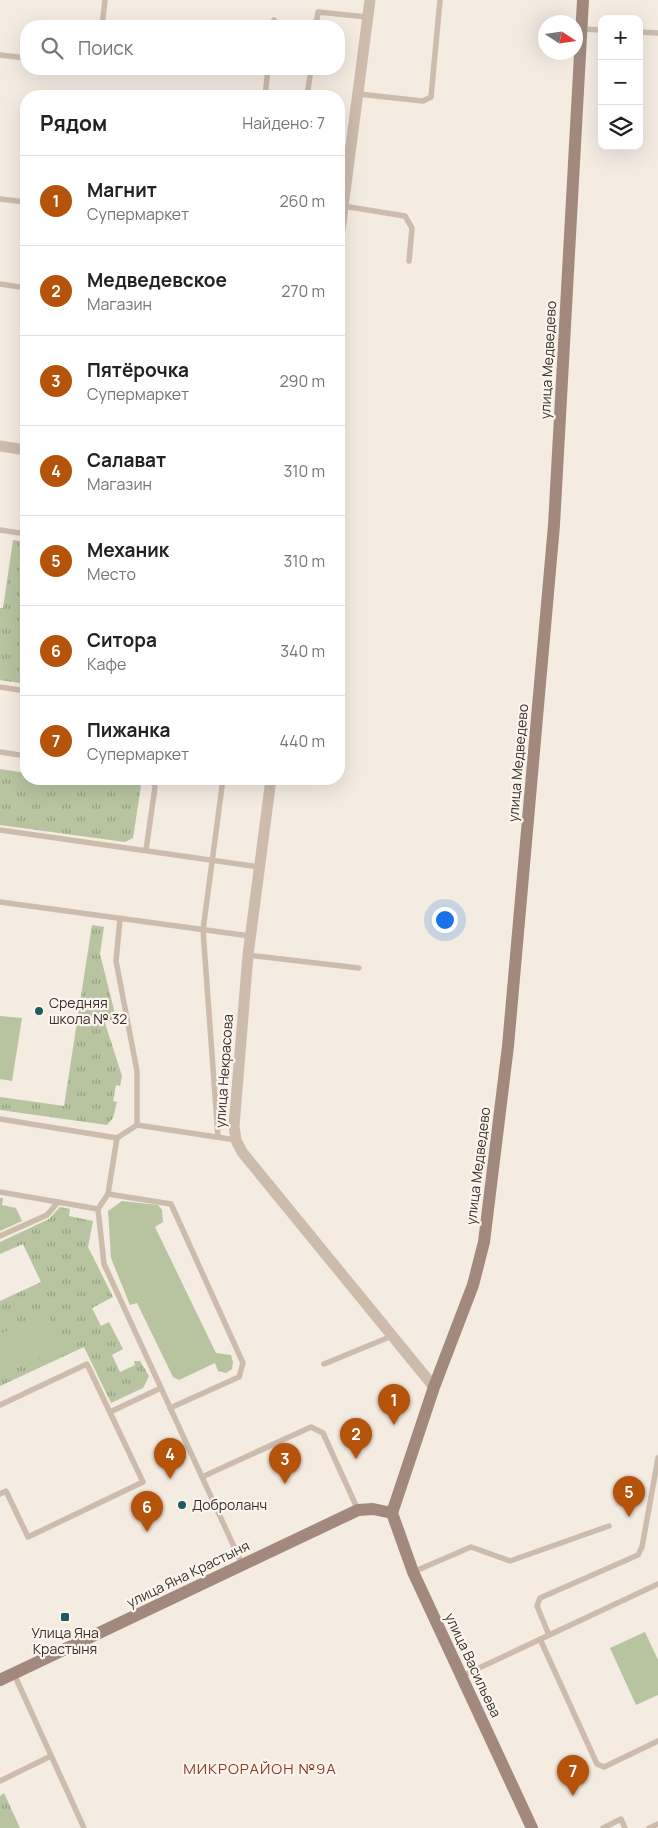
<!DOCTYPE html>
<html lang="ru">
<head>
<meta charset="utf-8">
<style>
	:root { --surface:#fff; --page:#f6f6f6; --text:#222; --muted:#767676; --line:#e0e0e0; --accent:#b45309 }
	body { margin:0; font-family:Manrope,sans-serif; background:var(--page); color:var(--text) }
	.controls { position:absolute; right:15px; top:15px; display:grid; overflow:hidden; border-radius:10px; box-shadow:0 5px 20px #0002 }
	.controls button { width:45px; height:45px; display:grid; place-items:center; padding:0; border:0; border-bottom:1px solid var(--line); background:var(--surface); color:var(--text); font:25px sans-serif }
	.compass { position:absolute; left:538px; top:15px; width:45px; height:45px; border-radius:50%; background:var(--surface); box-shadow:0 5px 20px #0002; rotate:102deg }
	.you { position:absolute; left:444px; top:919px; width:18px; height:18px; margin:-12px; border:4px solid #fff; border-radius:50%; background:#1a73e8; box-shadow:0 0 0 8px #1a73e833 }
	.badge { display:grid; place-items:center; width:32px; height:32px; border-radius:50%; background:var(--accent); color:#fff; font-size:16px; font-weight:700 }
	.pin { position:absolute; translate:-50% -41px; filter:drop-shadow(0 1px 2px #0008) }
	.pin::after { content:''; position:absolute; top:26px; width:18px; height:15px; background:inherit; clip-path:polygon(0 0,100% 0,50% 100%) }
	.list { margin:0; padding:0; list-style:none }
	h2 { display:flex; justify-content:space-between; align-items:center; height:65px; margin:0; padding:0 20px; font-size:21px }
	h2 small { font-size:16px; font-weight:400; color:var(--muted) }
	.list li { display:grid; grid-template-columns:32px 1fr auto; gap:15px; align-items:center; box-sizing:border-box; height:90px; padding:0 20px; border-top:1px solid var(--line) }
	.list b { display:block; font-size:19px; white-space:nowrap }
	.list p { margin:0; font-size:16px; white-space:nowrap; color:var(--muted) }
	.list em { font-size:16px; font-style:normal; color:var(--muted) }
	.icon { flex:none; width:28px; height:28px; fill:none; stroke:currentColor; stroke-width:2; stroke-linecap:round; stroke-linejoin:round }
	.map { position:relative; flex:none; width:658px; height:1828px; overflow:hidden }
	.search { position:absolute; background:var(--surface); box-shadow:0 5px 20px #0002; left:20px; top:20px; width:325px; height:55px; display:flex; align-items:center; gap:12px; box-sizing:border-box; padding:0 18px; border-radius:20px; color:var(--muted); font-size:19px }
	.panel { position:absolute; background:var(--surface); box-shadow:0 5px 20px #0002; left:20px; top:90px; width:325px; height:695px; border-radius:20px }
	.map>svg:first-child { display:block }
</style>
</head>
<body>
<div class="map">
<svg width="658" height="1828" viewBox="0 0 658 1828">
	<defs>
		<pattern id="grass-tufts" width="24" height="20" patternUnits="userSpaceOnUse" patternTransform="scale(1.25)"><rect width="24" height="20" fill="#b8c4a0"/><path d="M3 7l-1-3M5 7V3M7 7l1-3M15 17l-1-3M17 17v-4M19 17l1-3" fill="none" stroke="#97a083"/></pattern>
	</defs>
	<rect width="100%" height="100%" fill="#f4ebe1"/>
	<g fill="url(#grass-tufts)">
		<polygon points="13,540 26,542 26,684 0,680 0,608 3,608"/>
		<polygon points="0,769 26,773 26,779 60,779 99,785 100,779 137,781 141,786 133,838 125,842 0,825"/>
		<polygon points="92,925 104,927 100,954 116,1018 105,1023 122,1076 120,1086 116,1085 113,1101 117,1102 113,1118 107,1125 0,1110 0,1097 64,1106"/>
		<polygon points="60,1207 70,1209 69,1216 93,1221 88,1247 113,1297 92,1308 101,1326 109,1322 123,1349 112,1355 120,1372 135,1365 134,1361 140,1361 149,1376 143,1388 111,1403 84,1347 0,1386 0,1301 41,1282 23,1244 0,1254 0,1242 49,1219"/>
		<polygon points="4,1793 20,1828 0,1828 0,1796"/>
	</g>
	<g fill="#b8c4a0">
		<polygon points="0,1016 22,1018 12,1081 0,1079"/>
		<polygon points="0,1198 3,1198 2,1205 16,1208 22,1221 0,1231"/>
		<polygon points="122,1201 158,1205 162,1210 163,1222 155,1227 216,1353 231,1355 233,1362 232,1369 226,1373 218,1371 215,1363 179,1380 173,1377 137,1303 130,1305 111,1258 108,1211"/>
		<polygon points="47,1312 63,1347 0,1376 0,1334"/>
		<polygon points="645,1632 658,1660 658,1695 636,1705 610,1648"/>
	</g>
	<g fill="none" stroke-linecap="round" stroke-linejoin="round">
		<g stroke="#cdbbac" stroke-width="5.5">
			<polyline points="102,26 105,0"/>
			<polyline points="273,26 274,20"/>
			<polyline points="316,26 318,12 367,17"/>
			<polyline points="581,29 602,30"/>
			<polyline points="639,32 658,33"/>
			<polyline points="0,55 26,58"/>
			<polyline points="358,94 423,101 431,97 440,0"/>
			<polyline points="265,96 268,69"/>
			<polyline points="307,96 311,69"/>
			<polyline points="0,199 26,202"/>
			<polyline points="343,206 405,216 412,228 409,261"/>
			<polyline points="0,284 26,288"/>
			<polyline points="0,530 26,534"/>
			<polyline points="0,687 26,691"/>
			<polyline points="0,752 26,756"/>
			<polyline points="0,830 259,867"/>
			<polyline points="146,850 155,787 152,779"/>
			<polyline points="0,902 250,936"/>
			<polyline points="120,919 116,961 137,1071 137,1125"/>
			<polyline points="248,955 359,968"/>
			<polyline points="0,1119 117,1138 137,1125 236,1140"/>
			<polyline points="218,1137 203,930 223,779"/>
			<polyline points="117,1138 108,1194 98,1209 104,1264 242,1564"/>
			<polyline points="0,1192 98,1209"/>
			<polyline points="108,1194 171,1204 243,1363 239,1377 170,1408"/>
			<polyline points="0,1236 47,1215 58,1202"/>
			<polyline points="324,1364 392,1336"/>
			<polyline points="0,1405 87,1364 143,1482 28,1537 6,1491 0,1494"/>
			<polyline points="110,1412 161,1388"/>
			<polyline points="202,1477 311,1427 323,1433 358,1510"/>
			<polyline points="413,1572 471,1547 510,1561 609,1526"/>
			<polyline points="549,1635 537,1606 540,1598 638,1555 642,1547 658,1458"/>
			<polyline points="540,1639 597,1764 604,1767 658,1741"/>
			<polyline points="14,1674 84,1828"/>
			<polyline points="462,1676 658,1584"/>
			<polyline points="0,1781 51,1756"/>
			<polyline points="603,1828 621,1819 625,1828"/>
			<polyline points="649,1828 658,1824"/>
		</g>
		<g stroke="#cdbbac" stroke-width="11">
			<polyline points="339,238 370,0"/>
			<polyline points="0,446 26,450"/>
			<polyline points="271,779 248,955 234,1126 236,1140 242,1152 434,1387"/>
		</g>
		<g stroke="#a18a7d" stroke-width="12">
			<polyline points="392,1513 434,1387 473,1285 484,1242 508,1046 554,525 583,0"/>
			<polyline points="392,1513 413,1572 532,1828"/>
			<polyline points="0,1680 358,1510 373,1509 392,1513"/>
		</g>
	</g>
	<g fill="#1f5a5e" stroke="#fbf5ee" stroke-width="2">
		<circle cx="39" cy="1011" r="5"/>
		<circle cx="182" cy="1505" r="5"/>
		<rect x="60" y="1612" width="10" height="10" rx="2.5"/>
	</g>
	<g text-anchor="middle" stroke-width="4.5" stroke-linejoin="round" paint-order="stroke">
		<g font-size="14" fill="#3b302b" stroke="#fbf5ee">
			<text transform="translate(548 360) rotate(-87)" y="5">улица Медведево</text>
			<text transform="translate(518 763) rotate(-85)" y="5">улица Медведево</text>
			<text transform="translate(224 1071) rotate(-86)" y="5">улица Некрасова</text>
			<text transform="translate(478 1166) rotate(-83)" y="5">улица Медведево</text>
			<text transform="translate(188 1574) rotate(-26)" y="5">улица Яна Крастыня</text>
			<text transform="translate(473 1665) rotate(65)" y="5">улица Васильева</text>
		</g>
		<g font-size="14" fill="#3b302b" stroke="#fbf5ee" text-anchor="start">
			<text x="49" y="1008">Средняя<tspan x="49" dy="16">школа № 32</tspan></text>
			<text x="192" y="1510">Доброланч</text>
			<text x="65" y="1638" text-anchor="middle">Улица Яна<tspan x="65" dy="16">Крастыня</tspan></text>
		</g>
		<g font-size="15" letter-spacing="1" fill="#8c3b22" stroke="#fbf5ee">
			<text x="260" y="1774">МИКРОРАЙОН №9А</text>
		</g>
	</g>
</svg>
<div class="controls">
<button>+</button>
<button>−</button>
<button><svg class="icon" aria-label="layers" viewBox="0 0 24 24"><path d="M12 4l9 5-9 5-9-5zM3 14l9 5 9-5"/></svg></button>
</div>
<svg class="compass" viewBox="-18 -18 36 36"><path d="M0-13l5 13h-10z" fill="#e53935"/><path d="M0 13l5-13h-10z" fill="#767676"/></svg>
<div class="you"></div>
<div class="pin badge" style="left:394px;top:1425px">1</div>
<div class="pin badge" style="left:356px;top:1459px">2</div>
<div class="pin badge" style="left:285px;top:1484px">3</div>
<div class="pin badge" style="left:170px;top:1479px">4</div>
<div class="pin badge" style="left:629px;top:1517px">5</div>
<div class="pin badge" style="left:147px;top:1532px">6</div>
<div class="pin badge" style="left:573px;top:1796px">7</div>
<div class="search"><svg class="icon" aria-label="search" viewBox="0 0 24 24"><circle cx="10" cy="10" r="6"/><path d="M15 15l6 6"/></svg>Поиск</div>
<section class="panel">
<h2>Рядом<small>Найдено: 7</small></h2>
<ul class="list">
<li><span class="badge">1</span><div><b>Магнит</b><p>Супермаркет</p></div><em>260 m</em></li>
<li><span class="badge">2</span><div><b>Медведевское</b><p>Магазин</p></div><em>270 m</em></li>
<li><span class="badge">3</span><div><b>Пятёрочка</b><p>Супермаркет</p></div><em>290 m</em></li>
<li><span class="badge">4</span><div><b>Салават</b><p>Магазин</p></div><em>310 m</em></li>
<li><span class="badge">5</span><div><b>Механик</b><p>Место</p></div><em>310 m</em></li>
<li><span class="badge">6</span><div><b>Ситора</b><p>Кафе</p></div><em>340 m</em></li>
<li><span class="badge">7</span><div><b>Пижанка</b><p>Супермаркет</p></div><em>440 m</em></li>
</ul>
</section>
</div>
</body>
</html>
